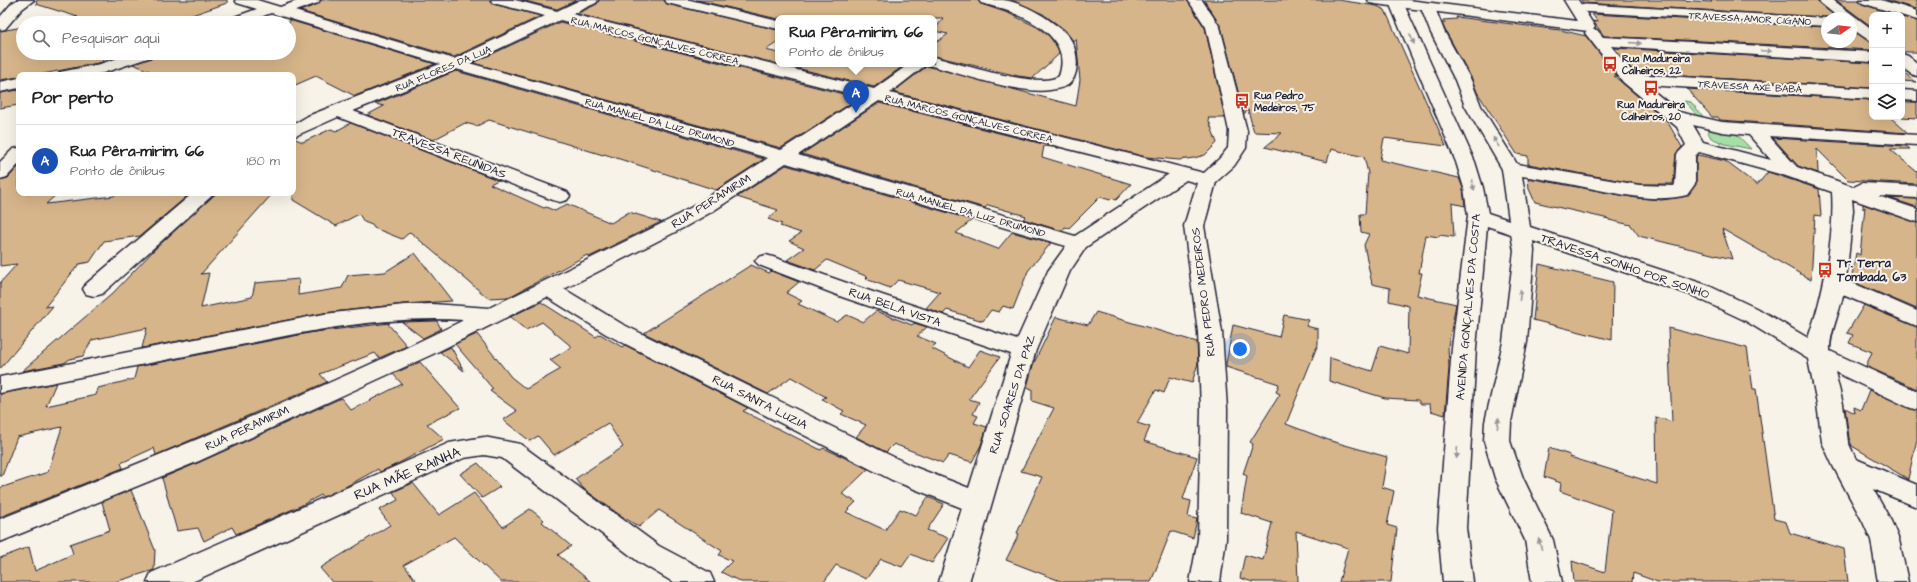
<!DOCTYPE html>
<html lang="pt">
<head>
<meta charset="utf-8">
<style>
	:root { --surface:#fff; --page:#f2f2f2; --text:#222; --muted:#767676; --line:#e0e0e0; --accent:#db2777 }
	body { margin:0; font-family:"Architects Daughter",sans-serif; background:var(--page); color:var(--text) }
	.controls { position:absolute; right:12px; top:12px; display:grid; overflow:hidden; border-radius:8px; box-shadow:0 4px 16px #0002 }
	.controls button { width:36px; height:36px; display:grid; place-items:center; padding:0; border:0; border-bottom:1px solid var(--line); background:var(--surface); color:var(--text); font:20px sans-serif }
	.compass { position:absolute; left:1821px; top:12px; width:36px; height:36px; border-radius:50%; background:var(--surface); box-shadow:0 4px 16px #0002; rotate:76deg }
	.you { position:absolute; left:1240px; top:349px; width:14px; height:14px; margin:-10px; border:3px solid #fff; border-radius:50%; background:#1a73e8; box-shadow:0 0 0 6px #1a73e833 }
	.badge { display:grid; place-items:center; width:26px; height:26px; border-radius:50%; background:var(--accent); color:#fff; font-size:13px; font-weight:700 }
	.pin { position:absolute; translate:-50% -33px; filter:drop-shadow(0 1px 2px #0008) }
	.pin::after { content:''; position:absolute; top:21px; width:14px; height:12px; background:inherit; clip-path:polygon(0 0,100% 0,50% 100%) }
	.popup { position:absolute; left:775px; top:15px; width:162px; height:52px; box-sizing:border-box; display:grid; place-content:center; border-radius:8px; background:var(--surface); filter:drop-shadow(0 1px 3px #0005); font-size:13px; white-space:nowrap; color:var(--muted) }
	.popup b { font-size:15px; color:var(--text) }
	.popup::after { content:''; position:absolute; left:50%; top:100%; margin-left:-8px; border:8px solid transparent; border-top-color:var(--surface) }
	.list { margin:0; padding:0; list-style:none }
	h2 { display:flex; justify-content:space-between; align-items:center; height:52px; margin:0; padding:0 16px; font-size:17px }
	h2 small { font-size:13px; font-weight:400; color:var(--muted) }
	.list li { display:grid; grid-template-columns:26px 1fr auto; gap:12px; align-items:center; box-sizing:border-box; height:72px; padding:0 16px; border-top:1px solid var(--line) }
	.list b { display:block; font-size:15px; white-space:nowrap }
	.list p { margin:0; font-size:13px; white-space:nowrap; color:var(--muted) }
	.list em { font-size:13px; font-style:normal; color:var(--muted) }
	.icon { flex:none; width:22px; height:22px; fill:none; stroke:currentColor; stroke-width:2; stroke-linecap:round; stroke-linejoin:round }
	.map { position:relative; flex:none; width:1917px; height:582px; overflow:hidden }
	.search { position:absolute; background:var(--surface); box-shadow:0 4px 16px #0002; left:16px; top:16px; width:280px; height:44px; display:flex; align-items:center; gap:10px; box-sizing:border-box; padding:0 14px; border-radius:22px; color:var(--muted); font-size:15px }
	.panel { position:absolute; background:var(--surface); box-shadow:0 4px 16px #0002; left:16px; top:72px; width:280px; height:124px; border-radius:8px }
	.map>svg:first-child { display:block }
</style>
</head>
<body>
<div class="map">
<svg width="1917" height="582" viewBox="0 0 1917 582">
	<rect width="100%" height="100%" fill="#f7f3e8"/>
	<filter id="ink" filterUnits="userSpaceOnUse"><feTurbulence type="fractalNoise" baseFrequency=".025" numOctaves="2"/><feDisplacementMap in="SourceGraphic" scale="8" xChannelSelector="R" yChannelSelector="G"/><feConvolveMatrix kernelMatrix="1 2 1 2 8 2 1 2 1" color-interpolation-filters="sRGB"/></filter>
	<g filter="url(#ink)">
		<polygon fill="#a5dfa4" stroke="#648070" points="1684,101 1691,102 1711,126 1730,127 1751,149 1725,144 1711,138 1702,120"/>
		<g fill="#d7b58a" stroke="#22223b">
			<polygon points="37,0 227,0 227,3 169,23 47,23 78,17 36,4"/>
			<polygon points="321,0 490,0 493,4 541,16 454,57 300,11 318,4"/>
			<polygon points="521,0 577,0 557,9"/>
			<polygon points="599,0 664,0 667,4 778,30 778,42 766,50 778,53 778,64 577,14 597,4"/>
			<polygon points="696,0 978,0 981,4 1008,13 1037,27 1049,36 1057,47 1059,54 1033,78 1018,76 934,56 934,44 948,34 934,31 943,18 778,18 778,19"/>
			<polygon points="1011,0 1187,0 1205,28 1225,118 1208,118 1217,143 1205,155 1194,158 1179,160 1146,157 893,92 927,66 1076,106 1080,80 1076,38 1073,41 1065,30 1043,14"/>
			<polygon points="1204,0 1338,0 1377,6 1385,10 1446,146 1384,138 1380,160 1459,178 1463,188 1465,206 1452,203 1454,237 1439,235 1439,237 1426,235 1419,273 1422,273 1417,295 1456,304 1448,346 1449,368 1445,415 1431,411 1430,404 1421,404 1418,400 1385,398 1329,381 1330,358 1372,371 1380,346 1408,354 1409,306 1389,301 1390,288 1372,284 1364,245 1369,234 1361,232 1360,214 1365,214 1368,173 1364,157 1331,149 1327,162 1265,147 1282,133 1254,132 1248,110 1244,114 1221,27"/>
			<polygon points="1581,0 1679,0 1712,2 1710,0 1816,0 1837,18 1583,3"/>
			<polygon points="1836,0 1859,0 1862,4 1896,15 1872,15 1872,27"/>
			<polygon points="1886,0 1917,0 1917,9"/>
			<polygon points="1592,14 1827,27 1827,42 1851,42 1851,30 1872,42 1872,50 1604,36 1593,21 1598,22"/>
			<polygon points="1456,17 1560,30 1586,36 1617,76 1614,76 1667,121 1682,147 1676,154 1673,184 1639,184 1528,164 1528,156 1517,154 1477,92 1472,79 1445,30 1442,23 1445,23 1443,20 1457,19"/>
			<polygon points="1902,17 1917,21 1917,52 1902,52"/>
			<polygon points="289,20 435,64 355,96 316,76 293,86 293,75 159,75 133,64 154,57 158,53 289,53"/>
			<polygon points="560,22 859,98 781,148 473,63"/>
			<polygon points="23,27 23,53 102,53 103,62 38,75 19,75 19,77 0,80 0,31"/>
			<polygon points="1614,48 1872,63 1872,88 1635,73"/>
			<polygon points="780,64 906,64 874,87"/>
			<polygon points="456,71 764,159 716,190 604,154 603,155 489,120 477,126 465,123 433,140 367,115 384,106 375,104"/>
			<polygon points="1902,71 1916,82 1902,81"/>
			<polygon points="1687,89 1872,100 1872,117 1890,117 1908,133 1720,120 1718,117 1712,117"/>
			<polygon points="19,90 19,105 0,108 0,93"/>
			<polygon points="1902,102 1917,102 1917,118 1902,117"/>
			<polygon points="879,103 1059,148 1044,146 1042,157 1131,184 1116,200 1112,198 1110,200 1100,197 1069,228 1065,227 1062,231 1023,219 1026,216 988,205 985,208 802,154"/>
			<polygon points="351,123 498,180 490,184 544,208 546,207 555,211 567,204 611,223 629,212 661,222 589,257 587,255 509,297 488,298 410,232 402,239 374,228 372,225 364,222 359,214 336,226 293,200 293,138 303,142 331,129 336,131"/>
			<polygon points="1773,138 1906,146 1910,149 1890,149 1917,172 1917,184 1848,180 1817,149 1818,173 1798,166"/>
			<polygon points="1698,155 1725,161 1757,185 1768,172 1819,189 1821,216 1815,215 1811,280 1722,229 1732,259 1639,236 1631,225 1609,220 1609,219 1535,202 1529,189 1528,178 1637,198 1662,200 1687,196 1696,184 1696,157"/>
			<polygon points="786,165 972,220 956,233 998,249 1012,232 1051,243 1028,271 1013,309 1003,306 999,312 991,310 983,321 947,310 943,314 926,308 940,292 898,280 890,288 866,279 868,277 827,260 815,270 787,260 804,248 789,241 801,233 780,226 782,224 768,219 778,210 737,197"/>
			<polygon points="19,166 19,193 58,193 46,204 114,196 117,193 191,193 140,236 104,241 90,262 79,264 45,307 53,306 0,369 0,283 17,264 0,266 0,180 8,178"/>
			<polygon points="216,193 273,193 201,274 209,273 201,308 252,297 255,283 299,279 298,295 342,288 348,275 385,272 415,253 452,301 404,304 324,313 142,348 147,328 92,340 83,356 70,359 64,363 22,371 112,294 155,249"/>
			<polygon points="1889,198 1917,199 1917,207"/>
			<polygon points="1863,204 1917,223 1917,309 1851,281 1856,253 1860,255 1865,207 1863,209"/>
			<polygon points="1539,264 1613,282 1612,340 1533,320"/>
			<polygon points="751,265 769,273 771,271 799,282 786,293 802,301 798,304 837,322 847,315 863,322 876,311 912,325 914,323 927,327 917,336 936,344 931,348 968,367 980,350 1000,357 969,399 979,402 973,414 978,416 974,423 987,427 981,445 972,462 949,455 943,463 894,444 886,452 856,437 866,425 841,414 844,411 822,399 826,397 791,377 768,394 644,333"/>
			<polygon points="541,302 596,337 600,334 622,347 625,345 748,408 743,411 821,450 823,448 839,455 868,469 842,494 856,502 846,512 885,530 900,509 916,515 928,497 944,504 927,530 948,538 932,563 911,554 902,567 881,559 866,579 836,565 824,582 741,582 721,572 732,561 719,555 722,551 659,510 639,527 617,513 584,489 575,479 623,447 608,423 554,455 538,436 530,441 503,420 517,411 490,391 493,389 455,344 477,334 511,377 526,389 561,369 550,360 572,347 542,322 526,330 510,317"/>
			<polygon points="1864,305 1917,327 1917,389 1866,366 1872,352 1849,343 1853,335 1847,333"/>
			<polygon points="1096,312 1197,342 1198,363 1192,383 1170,377 1164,393 1156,390 1137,423 1150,427 1144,441 1197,457 1183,499 1191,501 1188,517 1197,519 1193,538 1171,531 1151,582 1063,582 1006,560 1019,534 1017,533 1042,477 1021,471 1054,408 1032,401 1032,389 1027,387 1033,365 1056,317 1088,325"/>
			<polygon points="1284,315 1309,320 1306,326 1318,329 1318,344 1286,424 1331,441 1387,457 1382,487 1394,491 1387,525 1397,528 1391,582 1339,582 1348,548 1296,531 1298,582 1253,582 1240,578 1245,555 1263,560 1272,523 1241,513 1247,476 1243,474 1253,444 1250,442 1280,394 1276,392 1279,384 1226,367 1226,364 1233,325 1279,337"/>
			<polygon points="437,321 441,329 423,338 402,322"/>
			<polygon points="390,323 388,324 407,346 379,358 375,353 320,374 327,382 156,455 154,448 121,463 123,468 0,517 0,488 48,472 62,427 17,437 2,476 0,476 0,394 56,383 46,406 96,395 98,388 134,379 137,367 314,332"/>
			<polygon points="1668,328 1747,348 1753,389 1756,389 1774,519 1786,522 1790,533 1844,549 1848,582 1658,582 1633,573 1632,582 1574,582 1572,561 1605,572 1612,510 1560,491 1561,483 1544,477 1549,448 1570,455 1570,457 1657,484 1656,417 1672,422"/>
			<polygon points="451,347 464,371 440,352"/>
			<polygon points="420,362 460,408 427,424 444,439 399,463 380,472 378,469 345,487 323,497 321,495 300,506 236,534 232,527 204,541 198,528 177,531 162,478 200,462 341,398 351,410 402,384 393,374"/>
			<polygon points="1869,390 1917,411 1917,439 1908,479 1852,446 1849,438 1845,408 1855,413 1854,407 1861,410"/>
			<polygon points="478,463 500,487 482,498 460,474"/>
			<polygon points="413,483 439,515 474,493 503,527 530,509 544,520 542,522 571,546 558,555 591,582 501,582 454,537 404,565 417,582 332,582 320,568 390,525 379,510 398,500 393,492"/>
			<polygon points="131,490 155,550 154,570 115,582 0,582 0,558 29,547 35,571 73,554 70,544 110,530 102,502"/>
		</g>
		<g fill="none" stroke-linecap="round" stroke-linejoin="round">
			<g stroke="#22223b" stroke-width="3">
				<g id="minor">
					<polygon points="17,0 34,0 22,9 5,29 0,30 0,17 12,3"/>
					<path d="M235 0H257L280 7 300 0H320L318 3 295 11 454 59 545 16 493 3 491 0H515L557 11 580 0H598L596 3 572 14 874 89 909 64H927L890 93 1204 173 1220 158 1228 148 1229 131 1206 27 1188 0H1202L1220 27 1247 131 1246 148 1234 166 1216 182 1204 226 1222 332 1227 409 1226 539 1220 582H1190L1198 539 1201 409 1198 332 1184 226 1197 183 1186 180 1086 247 1070 271 1036 350 969 582H939L962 508 892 480 606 334 547 297 433 354 199 461 0 542V519C156 457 313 394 464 320 383 315 304 332 225 348 150 363 75 378 0 393V377L324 314 404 305 432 304 489 308 669 220 699 203 768 158 456 69 353 111 567 192 570 196 567 200 560 202 553 200 338 117 293 137V125L308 116 440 64 271 13 245 23H224L226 20 257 9 237 3ZM560 20 863 97 781 150 469 63ZM879 101 1168 174H1169L1075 236 798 155ZM786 163 1066 246 1048 271 1017 340 861 288 773 257 766 255 759 257 755 261 759 265 845 298 1011 354 969 488 912 466 622 324 564 289 683 228 713 211Z"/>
					<polygon points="665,0 690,0 778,21 778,29 667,3"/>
					<path d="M979 0C987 0 996 0 1003 0 1020 2 1040 13 1053 23 1060 28 1068 34 1072 42 1078 54 1080 76 1068 85 1063 88 1056 89 1050 90 1021 95 959 73 928 65V64H934V57C957 63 1041 90 1059 76 1075 31 1013 11 981 3Z"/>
					<path d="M1388 0H1402L1475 162 1483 188 1488 213 1509 220 1502 169 1465 106 1455 80 1430 31 1421 8 1423 5H1433L1435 8 1444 31 1471 80 1481 106 1517 164 1639 185 1674 186 1675 184 1677 154 1686 145 1677 127 1623 82 1585 33 1587 30H1597L1603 37 1872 52V62L1611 46 1634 74 1872 89V99L1646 85 1679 112 1722 122 1917 135V145L1769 136 1797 167 1854 187 1862 183 1917 186V198L1878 196 1917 209V222L1852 199 1853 210 1846 280 1917 311V326L1843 295C1840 312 1829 334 1830 351L1917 391V410L1908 407 1835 372 1843 404 1848 442 1856 459 1917 485V507L1873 489 1891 521 1899 540 1908 582H1878L1871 540 1863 522 1833 466 1822 442 1817 404 1808 359 1744 320 1691 295 1533 241 1534 251 1527 342 1511 422 1510 441 1523 478 1553 540 1562 582H1532L1525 540 1495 478 1484 441 1485 422 1503 342 1514 251 1511 234 1487 226 1476 348 1466 528 1473 582H1443L1438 528 1452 348 1468 216 1464 188 1456 162ZM1693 125 1722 132 1749 135 1771 160 1703 142ZM1699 152 1783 175 1832 192C1835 236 1823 297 1808 338L1760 310 1707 285 1530 227 1522 176C1544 179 1566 183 1589 188 1621 194 1654 203 1687 195L1695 184V156Z"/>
					<polygon points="1817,0 1833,0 1872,29 1872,41 1867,39 1851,28 1851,18 1839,18"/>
					<polygon points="1577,4 1827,18 1829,18 1827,18 1827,26 1572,11 1570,8 1572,5"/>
					<polygon points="133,53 157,53 154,56 103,73 91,75 58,75 60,72 100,64"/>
					<polygon points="1902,54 1908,56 1917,63 1917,76 1911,74 1902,67"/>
					<polygon points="19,78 19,88 0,92 0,82"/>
					<polygon points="1902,90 1917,91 1917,101 1902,100"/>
					<polygon points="19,148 19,164 7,177 0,179 0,162 13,149"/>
					<polygon points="193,193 215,193 102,294 94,296 86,294 83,289 86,284"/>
					<polygon points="484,437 520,444 659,546 710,573 714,582 673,582 639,562 502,458 484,455 464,458 192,582 147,582 151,573 449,443"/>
				</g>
			</g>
			<g stroke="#22223b" stroke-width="3">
				<g id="major">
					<polygon points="1368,0 1408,0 1577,21 1564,0 1578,0 1595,27 1593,30 1588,31 1375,4 1370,3"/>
					<polygon points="1860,0 1881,0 1917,11 1917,20 1862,3"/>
				</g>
			</g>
			<use href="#minor" fill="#f7f3e8" fill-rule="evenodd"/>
			<use href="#major" fill="#f7f3e8" fill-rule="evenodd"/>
		</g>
		<defs><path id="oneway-solid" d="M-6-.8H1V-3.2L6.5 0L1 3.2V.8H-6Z"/></defs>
		<g fill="#97959a">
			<use href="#oneway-solid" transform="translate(1412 39) rotate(67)"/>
			<use href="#oneway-solid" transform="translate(1636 43) rotate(4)"/>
			<use href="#oneway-solid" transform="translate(1766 51) rotate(3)"/>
			<use href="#oneway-solid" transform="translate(1496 142) rotate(-121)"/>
			<use href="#oneway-solid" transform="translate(1473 185) rotate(77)"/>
			<use href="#oneway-solid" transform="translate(1520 295) rotate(-84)"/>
			<use href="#oneway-solid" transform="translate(1498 423) rotate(-83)"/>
			<use href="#oneway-solid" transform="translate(1457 453) rotate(94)"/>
			<use href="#oneway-solid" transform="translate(1540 544) rotate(-107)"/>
		</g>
	</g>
	<defs>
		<g id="bus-bare" transform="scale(1.2)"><path d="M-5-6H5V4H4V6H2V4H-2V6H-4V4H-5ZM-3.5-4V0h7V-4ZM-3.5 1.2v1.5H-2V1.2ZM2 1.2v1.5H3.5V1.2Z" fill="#c8321e" stroke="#f7f3e8" stroke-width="2.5" paint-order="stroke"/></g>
	</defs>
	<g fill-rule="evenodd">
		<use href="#bus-bare" x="1610" y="64"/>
		<use href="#bus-bare" x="1651" y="88"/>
		<use href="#bus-bare" x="1242" y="101"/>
		<use href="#bus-bare" x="1825" y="270"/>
	</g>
	<g text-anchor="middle" stroke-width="4" stroke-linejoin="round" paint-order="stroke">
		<g font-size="10" fill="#22223b" stroke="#f7f3e8">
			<text transform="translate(1750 18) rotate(3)" y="4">TRAVESSA AMOR CIGANO</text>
			<text transform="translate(655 40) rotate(14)" y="4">RUA MARCOS GONÇALVES CORREA</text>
			<text transform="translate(443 68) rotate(-23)" y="4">RUA FLORES DA LUA</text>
			<text transform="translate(1750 86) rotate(3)" y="4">TRAVESSA AXÉ BABÁ</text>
			<text transform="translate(969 118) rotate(14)" y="4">RUA MARCOS GONÇALVES CORREA</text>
			<text transform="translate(660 122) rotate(16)" y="4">RUA MANUEL DA LUZ DRUMOND</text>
			<text transform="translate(971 212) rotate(16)" y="4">RUA MANUEL DA LUZ DRUMOND</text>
		</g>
		<g font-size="10" font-weight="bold" fill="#22223b" stroke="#f7f3e8" text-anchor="start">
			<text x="1622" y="62">Rua Madureira<tspan x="1622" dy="12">Calheiros, 22</tspan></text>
			<text x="1254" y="99">Rua Pedro<tspan x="1254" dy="12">Medeiros, 75</tspan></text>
			<text x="1651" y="108" text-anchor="middle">Rua Madureira<tspan x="1651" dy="12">Calheiros, 20</tspan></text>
		</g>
		<g font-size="12" fill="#22223b" stroke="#f7f3e8">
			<text transform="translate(449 153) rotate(21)" y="4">TRAVESSA REUNIDAS</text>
			<text transform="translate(711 201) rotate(-32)" y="4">RUA PERAMIRIM</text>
			<text transform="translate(1625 266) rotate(19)" y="4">TRAVESSA SONHO POR SONHO</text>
			<text transform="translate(1203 292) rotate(-97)" y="4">RUA PEDRO MEDEIROS</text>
			<text transform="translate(895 307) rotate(19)" y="4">RUA BELA VISTA</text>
			<text transform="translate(1468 307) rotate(-85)" y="4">AVENIDA GONÇALVES DA COSTA</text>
			<text transform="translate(1012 394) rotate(-72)" y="4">RUA SOARES DA PAZ</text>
			<text transform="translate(760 402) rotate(27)" y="4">RUA SANTA LUZIA</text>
			<text transform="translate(247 428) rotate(-25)" y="4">RUA PERAMIRIM</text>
		</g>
		<g font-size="12" font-weight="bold" fill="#22223b" stroke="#f7f3e8" text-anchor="start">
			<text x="1837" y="267">Tr. Terra<tspan x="1837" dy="14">Tombada, 63</tspan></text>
		</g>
		<g font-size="14" fill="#22223b" stroke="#f7f3e8">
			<text transform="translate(407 473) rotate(-23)" y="5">RUA MÃE RAINHA</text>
		</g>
	</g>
</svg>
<div class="controls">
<button>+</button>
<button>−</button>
<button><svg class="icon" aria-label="layers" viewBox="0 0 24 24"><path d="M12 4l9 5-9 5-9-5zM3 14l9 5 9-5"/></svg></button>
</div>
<svg class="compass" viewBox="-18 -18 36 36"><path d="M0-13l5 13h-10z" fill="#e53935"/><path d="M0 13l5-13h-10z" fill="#767676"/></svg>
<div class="you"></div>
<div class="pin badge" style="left:856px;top:113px;background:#1a4fb4">A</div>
<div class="popup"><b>Rua Pêra-mirim, 66</b>Ponto de ônibus</div>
<div class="search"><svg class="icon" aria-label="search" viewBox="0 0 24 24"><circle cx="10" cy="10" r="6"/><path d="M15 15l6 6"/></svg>Pesquisar aqui</div>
<section class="panel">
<h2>Por perto<small></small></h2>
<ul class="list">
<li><span class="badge" style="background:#1a4fb4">A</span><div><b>Rua Pêra-mirim, 66</b><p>Ponto de ônibus</p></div><em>180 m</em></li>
</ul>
</section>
</div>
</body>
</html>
